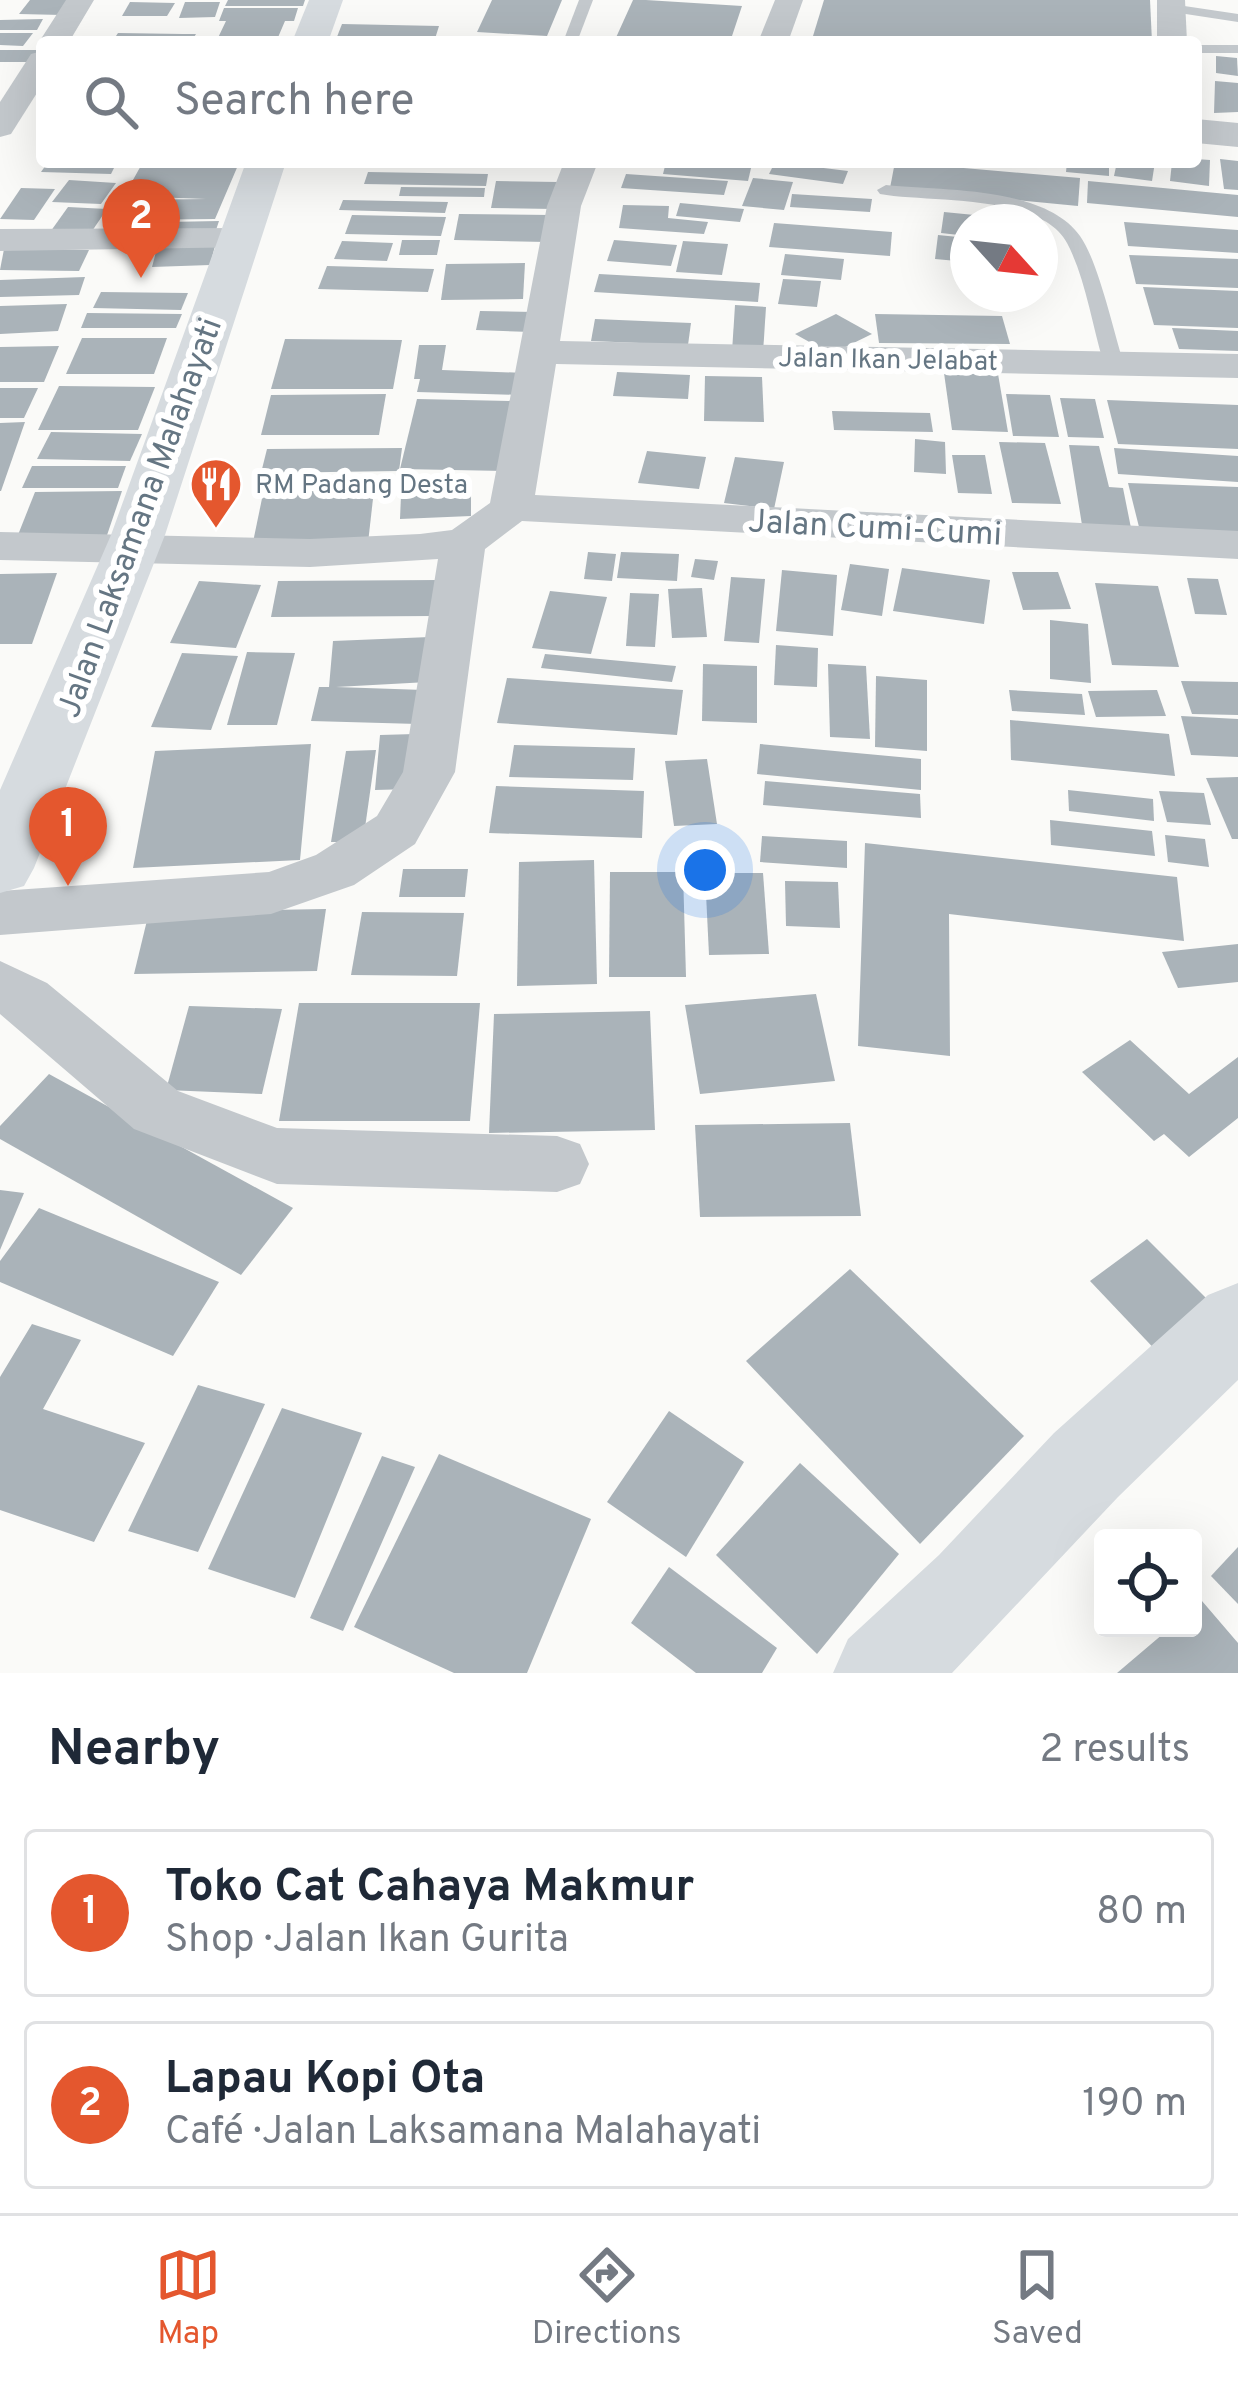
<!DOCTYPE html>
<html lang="en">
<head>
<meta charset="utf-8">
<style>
	:root { --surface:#fff; --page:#f2f2f3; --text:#1f2937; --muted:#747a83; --line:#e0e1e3; --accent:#e4572e }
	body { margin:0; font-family:Overpass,sans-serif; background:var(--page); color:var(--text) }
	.controls { position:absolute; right:36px; bottom:36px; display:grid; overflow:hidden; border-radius:12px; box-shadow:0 12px 48px #0002 }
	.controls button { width:108px; height:108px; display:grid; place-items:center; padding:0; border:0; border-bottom:3px solid var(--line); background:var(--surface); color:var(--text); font:60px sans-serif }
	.compass { position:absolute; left:950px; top:204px; width:108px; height:108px; border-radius:50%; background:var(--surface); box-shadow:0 12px 48px #0002; rotate:117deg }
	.you { position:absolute; left:705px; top:870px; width:42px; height:42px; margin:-30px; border:9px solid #fff; border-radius:50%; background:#1a73e8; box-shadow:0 0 0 18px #1a73e833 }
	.badge { display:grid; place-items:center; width:78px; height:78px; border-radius:50%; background:var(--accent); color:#fff; font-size:39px; font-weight:700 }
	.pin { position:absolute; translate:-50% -99px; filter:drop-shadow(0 3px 6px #0008) }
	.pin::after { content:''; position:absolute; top:63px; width:42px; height:36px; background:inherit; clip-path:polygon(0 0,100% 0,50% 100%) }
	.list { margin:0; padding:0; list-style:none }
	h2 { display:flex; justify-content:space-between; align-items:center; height:156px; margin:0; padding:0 48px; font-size:51px }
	h2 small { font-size:39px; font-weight:400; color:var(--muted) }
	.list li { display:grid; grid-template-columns:78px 1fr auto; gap:36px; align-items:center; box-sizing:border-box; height:168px; margin:0 24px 24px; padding:0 24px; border:3px solid var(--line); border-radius:12px }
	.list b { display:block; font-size:45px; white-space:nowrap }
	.list p { margin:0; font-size:39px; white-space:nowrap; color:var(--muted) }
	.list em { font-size:39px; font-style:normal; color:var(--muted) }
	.icon { flex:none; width:66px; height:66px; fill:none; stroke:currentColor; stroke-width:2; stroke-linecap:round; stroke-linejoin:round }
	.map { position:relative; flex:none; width:1238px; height:1673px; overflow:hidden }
	.search { position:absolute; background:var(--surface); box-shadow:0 12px 48px #0002; left:36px; right:36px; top:36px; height:132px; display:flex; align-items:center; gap:30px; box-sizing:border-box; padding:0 42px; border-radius:12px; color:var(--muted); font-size:45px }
	.sheet { height:540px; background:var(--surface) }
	nav { display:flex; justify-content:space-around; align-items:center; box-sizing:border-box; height:168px; border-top:3px solid var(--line); background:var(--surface); font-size:33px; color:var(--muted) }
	nav a { display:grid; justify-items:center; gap:6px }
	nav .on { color:var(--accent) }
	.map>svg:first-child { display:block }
</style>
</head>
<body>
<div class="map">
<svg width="1238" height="1673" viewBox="0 0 1238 1673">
	<rect width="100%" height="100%" fill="#fafaf8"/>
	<g fill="#aab3b9">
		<polygon points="30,0 73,0 62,15 19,14"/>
		<polygon points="228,0 305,0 303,6 225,6"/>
		<polygon points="492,0 562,0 547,36 477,32"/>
		<polygon points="633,0 646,0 742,6 730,42 614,42"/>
		<polygon points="824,0 1150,0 1152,42 888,42 813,36"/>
		<polygon points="130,2 175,3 167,16 122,16"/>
		<polygon points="185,2 220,2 215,17 179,18"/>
		<polygon points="224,8 298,8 294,21 285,21 276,42 216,42 226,21 219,21"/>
		<polygon points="43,19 37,30 0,30 0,20"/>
		<polygon points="342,24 439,26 434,42 335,42"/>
		<polygon points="0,33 33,33 23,46 0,45"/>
		<polygon points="118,33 183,34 196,34 191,42 112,42"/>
		<polygon points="0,50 42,50 42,52 37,62 0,62"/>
		<polygon points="1216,56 1237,58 1238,76 1216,73"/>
		<polygon points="1215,81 1238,83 1238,112 1214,113"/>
		<polygon points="1196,159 1210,160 1209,186 1170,181 1172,162"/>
		<polygon points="1220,159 1238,161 1238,190 1224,189"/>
		<polygon points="48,162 117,162 111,174 41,172"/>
		<polygon points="143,162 174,162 239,163 215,219 122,220 130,200 206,199 124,196"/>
		<polygon points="366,162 490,162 490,166 365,168"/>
		<polygon points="666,162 723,162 752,164 748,181 663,174"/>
		<polygon points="775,162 848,171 843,184 769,174"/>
		<polygon points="895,162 1080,178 1078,206 890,188"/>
		<polygon points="1067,162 1109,162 1109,176 1066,172"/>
		<polygon points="1117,162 1155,162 1152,181 1114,176"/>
		<polygon points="368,172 488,174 486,186 364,184"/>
		<polygon points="626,174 728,181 724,195 621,188"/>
		<polygon points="753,178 793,182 784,210 742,206"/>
		<polygon points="69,180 116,183 101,204 52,202"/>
		<polygon points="496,181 558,182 554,209 491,208"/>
		<polygon points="1088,181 1238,195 1238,217 1087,203"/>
		<polygon points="401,187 485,188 484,197 399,196"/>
		<polygon points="21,188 55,189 34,220 0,219"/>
		<polygon points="792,194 872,199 870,212 790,207"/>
		<polygon points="343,200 448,202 445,213 339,210"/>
		<polygon points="680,203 744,209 740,222 676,216"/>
		<polygon points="623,205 669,206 668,218 708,222 704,234 619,228"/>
		<polygon points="68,207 107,209 88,237 48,235"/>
		<polygon points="944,212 1015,219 1014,222 968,222 968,236 941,233"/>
		<polygon points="459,214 551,215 547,242 454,240"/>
		<polygon points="352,215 446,217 441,236 345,234"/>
		<polygon points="219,221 214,236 110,238 115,223"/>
		<polygon points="1124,222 1238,230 1238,253 1128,246"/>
		<polygon points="774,223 892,232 890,256 769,247"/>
		<polygon points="938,235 968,238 968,262 935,259"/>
		<polygon points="402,240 440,240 437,255 399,255"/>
		<polygon points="614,240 677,245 671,266 607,261"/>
		<polygon points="342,241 393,243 387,261 334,259"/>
		<polygon points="683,241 728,244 722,275 676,272"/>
		<polygon points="215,246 210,265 152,267 157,248"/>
		<polygon points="4,249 89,250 79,271 0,270"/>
		<polygon points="785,254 844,259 841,280 781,275"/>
		<polygon points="1129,255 1238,259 1238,288 1136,284"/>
		<polygon points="525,263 523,299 441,300 446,264"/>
		<polygon points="327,266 434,269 428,292 318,289"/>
		<polygon points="599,274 760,283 758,302 594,292"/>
		<polygon points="85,277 79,295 0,297 0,280"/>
		<polygon points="783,279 821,281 817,307 778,304"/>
		<polygon points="1143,287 1238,291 1238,328 1154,325"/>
		<polygon points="101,292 188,293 181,310 93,308"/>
		<polygon points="67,304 58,331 0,334 0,306"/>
		<polygon points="735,305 766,307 763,353 732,352"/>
		<polygon points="480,311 534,312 531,332 476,330"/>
		<polygon points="87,313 182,314 176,328 81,328"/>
		<polygon points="836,314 872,334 831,354 795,334"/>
		<polygon points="875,314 1002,316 1010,344 879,343"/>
		<polygon points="595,319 691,323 688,345 591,341"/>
		<polygon points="1172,328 1238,331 1238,351 1179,349"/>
		<polygon points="82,338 167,338 154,374 66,374"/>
		<polygon points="285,339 402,340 393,389 271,389"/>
		<polygon points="419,345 446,345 442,370 526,373 522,395 417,392 420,379 414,379"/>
		<polygon points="59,346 44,382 0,382 0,347"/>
		<polygon points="617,372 690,375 688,399 613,396"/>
		<polygon points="944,373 998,374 1008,432 952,430"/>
		<polygon points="705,376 762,377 764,422 704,421"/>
		<polygon points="59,386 155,387 138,430 38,430"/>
		<polygon points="0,388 38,388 24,418 0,418"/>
		<polygon points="386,394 379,435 261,435 271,395"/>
		<polygon points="1006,394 1050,395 1059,437 1013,436"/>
		<polygon points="1060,398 1095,399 1104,438 1068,437"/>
		<polygon points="417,399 516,401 505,471 400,469"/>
		<polygon points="1107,400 1238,405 1238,449 1118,444"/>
		<polygon points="832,411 930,413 933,432 834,430"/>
		<polygon points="25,422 1,491 0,491 0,423"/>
		<polygon points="51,432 142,434 130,461 37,459"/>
		<polygon points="915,439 945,442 946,474 914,472"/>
		<polygon points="999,442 1045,443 1061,504 1012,503"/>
		<polygon points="1069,445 1099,446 1109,487 1123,488 1131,528 1082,525"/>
		<polygon points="402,448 399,471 261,473 267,449"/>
		<polygon points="1114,448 1238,456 1238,482 1118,474"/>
		<polygon points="647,451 706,457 699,489 638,483"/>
		<polygon points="952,455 985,455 992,494 958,493"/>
		<polygon points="735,457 784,462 774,509 724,503"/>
		<polygon points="32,466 126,466 118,488 22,488"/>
		<polygon points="375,481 368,543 252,547 265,484"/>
		<polygon points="1128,483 1238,487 1238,536 1140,531"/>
		<polygon points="122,491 104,544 14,545 35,492"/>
		<polygon points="471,493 471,516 400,519 401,495"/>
		<polygon points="588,552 616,554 612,581 584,579"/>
		<polygon points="621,552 679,554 677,581 617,578"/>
		<polygon points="695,559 718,561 714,580 691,577"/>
		<polygon points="850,564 889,569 882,616 841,610"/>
		<polygon points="902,568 990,580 984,624 893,611"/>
		<polygon points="782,570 837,575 833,636 776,631"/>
		<polygon points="1012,572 1058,572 1071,609 1023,610"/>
		<polygon points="57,573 32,644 0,644 0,574"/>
		<polygon points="731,577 765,579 759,643 724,641"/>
		<polygon points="1187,578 1218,579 1227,615 1195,614"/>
		<polygon points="438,580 434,616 271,617 278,581"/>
		<polygon points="199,581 261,585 236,648 170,643"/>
		<polygon points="1095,583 1158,586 1179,667 1112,665"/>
		<polygon points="702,588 707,637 672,638 668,589"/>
		<polygon points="550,591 607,597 591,654 532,648"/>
		<polygon points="630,593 659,594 655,647 626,646"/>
		<polygon points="1050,620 1088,624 1091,683 1050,679"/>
		<polygon points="430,637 428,682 336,687 424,690 418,724 311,721 319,687 329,687 333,641"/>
		<polygon points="776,645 818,648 817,687 774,685"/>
		<polygon points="247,652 295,653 277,725 227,725"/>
		<polygon points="182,653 238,656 211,730 151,727"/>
		<polygon points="545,654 676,666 672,682 541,668"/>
		<polygon points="703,664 757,666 757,723 702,721"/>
		<polygon points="828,664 866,666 870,739 830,737"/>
		<polygon points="876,676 927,680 927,751 875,747"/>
		<polygon points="507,678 683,690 677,735 497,723"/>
		<polygon points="1181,681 1238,682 1238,715 1192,714"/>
		<polygon points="1009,690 1082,694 1085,715 1012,711"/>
		<polygon points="1157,690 1166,716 1096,717 1088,691"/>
		<polygon points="1181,716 1238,719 1238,757 1191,755"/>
		<polygon points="1010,720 1169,734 1175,776 1011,760"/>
		<polygon points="415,734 412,789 375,790 380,735"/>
		<polygon points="311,744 300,860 133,868 155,751"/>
		<polygon points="760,744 921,759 921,790 757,774"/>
		<polygon points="514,745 635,748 633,780 509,777"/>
		<polygon points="376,750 363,842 331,842 346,751"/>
		<polygon points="707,759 717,824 674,826 665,761"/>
		<polygon points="1238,777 1238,839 1232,839 1206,778"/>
		<polygon points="765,781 920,794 921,818 763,805"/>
		<polygon points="496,786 644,791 642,838 489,833"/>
		<polygon points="1068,790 1153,799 1154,821 1069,811"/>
		<polygon points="1159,791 1204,793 1211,825 1167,822"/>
		<polygon points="1050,820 1152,831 1155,856 1051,845"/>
		<polygon points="1165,835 1205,839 1209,867 1168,862"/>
		<polygon points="762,836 847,841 847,868 760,862"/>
		<polygon points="865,843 1177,877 1184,941 949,914 950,1056 858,1046"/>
		<polygon points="594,860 597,984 517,986 519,862"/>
		<polygon points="403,869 468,869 465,897 399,897"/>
		<polygon points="610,872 683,872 686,977 609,977"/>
		<polygon points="705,873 763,873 769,954 709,955"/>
		<polygon points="785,881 838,882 840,928 786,926"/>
		<polygon points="326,909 317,971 134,974 149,912"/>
		<polygon points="362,912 464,913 457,976 351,975"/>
		<polygon points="1238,944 1238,982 1178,988 1162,952"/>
		<polygon points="816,994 835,1081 700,1094 685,1005"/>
		<polygon points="299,1003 480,1003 470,1121 279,1121"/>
		<polygon points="189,1006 282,1009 262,1094 166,1090"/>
		<polygon points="650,1011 655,1130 489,1133 494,1014"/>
		<polygon points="1130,1040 1189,1094 1238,1057 1238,1118 1189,1157 1164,1134 1154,1141 1082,1072"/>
		<polygon points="49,1074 293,1208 241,1275 0,1139 0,1126"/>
		<polygon points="850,1123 861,1216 700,1217 695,1125"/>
		<polygon points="0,1190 24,1193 0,1250"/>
		<polygon points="39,1208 219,1282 173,1356 0,1282 0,1261"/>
		<polygon points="1147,1239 1222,1314 1164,1359 1090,1281"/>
		<polygon points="850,1269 1024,1436 920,1544 746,1361"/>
		<polygon points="32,1324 81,1340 43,1409 145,1443 94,1542 0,1510 0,1377"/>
		<polygon points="198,1385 265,1404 198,1552 128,1531"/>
		<polygon points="282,1408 362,1433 295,1598 208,1569"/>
		<polygon points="669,1411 744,1462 686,1557 607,1502"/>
		<polygon points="439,1454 591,1519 527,1673 454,1673 354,1627"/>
		<polygon points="382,1456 415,1467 343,1631 310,1618"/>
		<polygon points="800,1463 899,1554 817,1654 716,1555"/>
		<polygon points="1238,1547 1238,1604 1211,1576"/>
		<polygon points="669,1567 777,1648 762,1673 696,1673 631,1623"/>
		<polygon points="1202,1601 1238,1643 1238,1673 1117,1673 1170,1628 1193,1628 1193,1608"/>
	</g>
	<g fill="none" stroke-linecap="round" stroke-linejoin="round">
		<g fill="#c3c8cc" fill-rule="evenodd">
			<polygon points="579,0 593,0 577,42 563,42"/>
			<polygon points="1171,4 1238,14 1238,22 1166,11 1164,8"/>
			<rect x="1196" y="45" width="42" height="8"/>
			<path d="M886 185C943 191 1045 186 1080 236 1098 261 1113 329 1123 361L1120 365 1103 361C1092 324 1085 277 1067 243 1040 193 930 203 880 194L877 190Z"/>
		</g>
		<g fill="#c3c8cc" fill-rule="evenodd">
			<polygon points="66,0 94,0 69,42 42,42 42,46 39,42"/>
			<polygon points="775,0 803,0 788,42 758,42"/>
			<polygon points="1157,0 1185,0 1187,42 1157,42"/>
			<polygon points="42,51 42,85 11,134 0,137 0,102 31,54"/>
			<polygon points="564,162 598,162 581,206 560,341 1238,354 1238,378 556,364 535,495 1238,531 1238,559 522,521 485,549 455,772 415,844 354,885 271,914 0,935 0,891 269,872 316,855 377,816 403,772 438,559 310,567 0,560 0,532 310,539 420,534 452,530 490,503 547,206"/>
			<polygon points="240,228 253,231 258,239 253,247 0,251 0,229"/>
			<polygon points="0,961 47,983 178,1091 277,1128 557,1136 580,1144 589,1164 580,1184 557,1192 277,1184 134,1129 0,1014"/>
		</g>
		<polygon fill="#c3c8cc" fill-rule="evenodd" points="1196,119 1238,123 1238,147 1196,143"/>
		<polygon fill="#d6dbdf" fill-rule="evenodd" points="1238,1283 1238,1380 1118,1497 952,1673 833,1673 848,1639 939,1555 1054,1433 1208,1295"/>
		<g fill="#d6dbdf" fill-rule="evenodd">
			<polygon points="309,0 343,0 328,42 292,42"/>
			<polygon points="246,162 286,162 165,535 34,868 24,886 0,893 0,790 111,535"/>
		</g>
	</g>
	<defs>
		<g id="restaurant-pin" transform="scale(2.7)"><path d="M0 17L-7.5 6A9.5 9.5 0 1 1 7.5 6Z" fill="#e4572e" stroke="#fff"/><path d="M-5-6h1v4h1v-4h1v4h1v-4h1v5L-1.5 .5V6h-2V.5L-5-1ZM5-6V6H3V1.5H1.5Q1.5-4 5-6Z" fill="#fff"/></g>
	</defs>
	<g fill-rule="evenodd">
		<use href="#restaurant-pin" x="216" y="484"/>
	</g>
	<g text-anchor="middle" stroke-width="12" stroke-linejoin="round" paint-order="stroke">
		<g font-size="27" fill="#657683" stroke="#fff">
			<text transform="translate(888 359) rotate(1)" y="9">Jalan Ikan Jelabat</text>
		</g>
		<g font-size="27" fill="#657683" stroke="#fff" text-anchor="start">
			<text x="255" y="493">RM Padang Desta</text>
		</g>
		<g font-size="33" fill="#657683" stroke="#fff">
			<text transform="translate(138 517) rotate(-70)" y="12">Jalan Laksamana Malahayati</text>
			<text transform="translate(875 526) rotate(3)" y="12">Jalan Cumi-Cumi</text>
		</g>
	</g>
</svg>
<div class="controls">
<button><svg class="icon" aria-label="locate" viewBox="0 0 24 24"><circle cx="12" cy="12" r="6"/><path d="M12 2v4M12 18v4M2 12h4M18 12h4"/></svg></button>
</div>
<svg class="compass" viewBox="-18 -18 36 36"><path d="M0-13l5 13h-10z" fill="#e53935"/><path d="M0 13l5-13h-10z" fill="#747a83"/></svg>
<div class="you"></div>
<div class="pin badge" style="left:68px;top:886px">1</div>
<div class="pin badge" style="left:141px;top:278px">2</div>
<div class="search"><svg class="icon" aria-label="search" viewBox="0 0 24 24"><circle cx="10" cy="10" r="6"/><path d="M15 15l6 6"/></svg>Search here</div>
</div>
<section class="sheet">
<h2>Nearby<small>2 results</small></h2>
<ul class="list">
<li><span class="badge">1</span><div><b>Toko Cat Cahaya Makmur</b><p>Shop · Jalan Ikan Gurita</p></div><em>80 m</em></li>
<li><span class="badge">2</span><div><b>Lapau Kopi Ota</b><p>Café · Jalan Laksamana Malahayati</p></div><em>190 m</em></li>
</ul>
</section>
<nav>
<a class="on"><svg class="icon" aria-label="map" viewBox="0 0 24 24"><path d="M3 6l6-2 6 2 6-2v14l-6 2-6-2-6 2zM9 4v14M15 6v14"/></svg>Map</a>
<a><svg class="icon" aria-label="directions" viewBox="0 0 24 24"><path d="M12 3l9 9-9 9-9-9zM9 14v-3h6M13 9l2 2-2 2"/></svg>Directions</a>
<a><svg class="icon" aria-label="saved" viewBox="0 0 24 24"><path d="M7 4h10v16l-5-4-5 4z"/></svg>Saved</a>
</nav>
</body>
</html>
